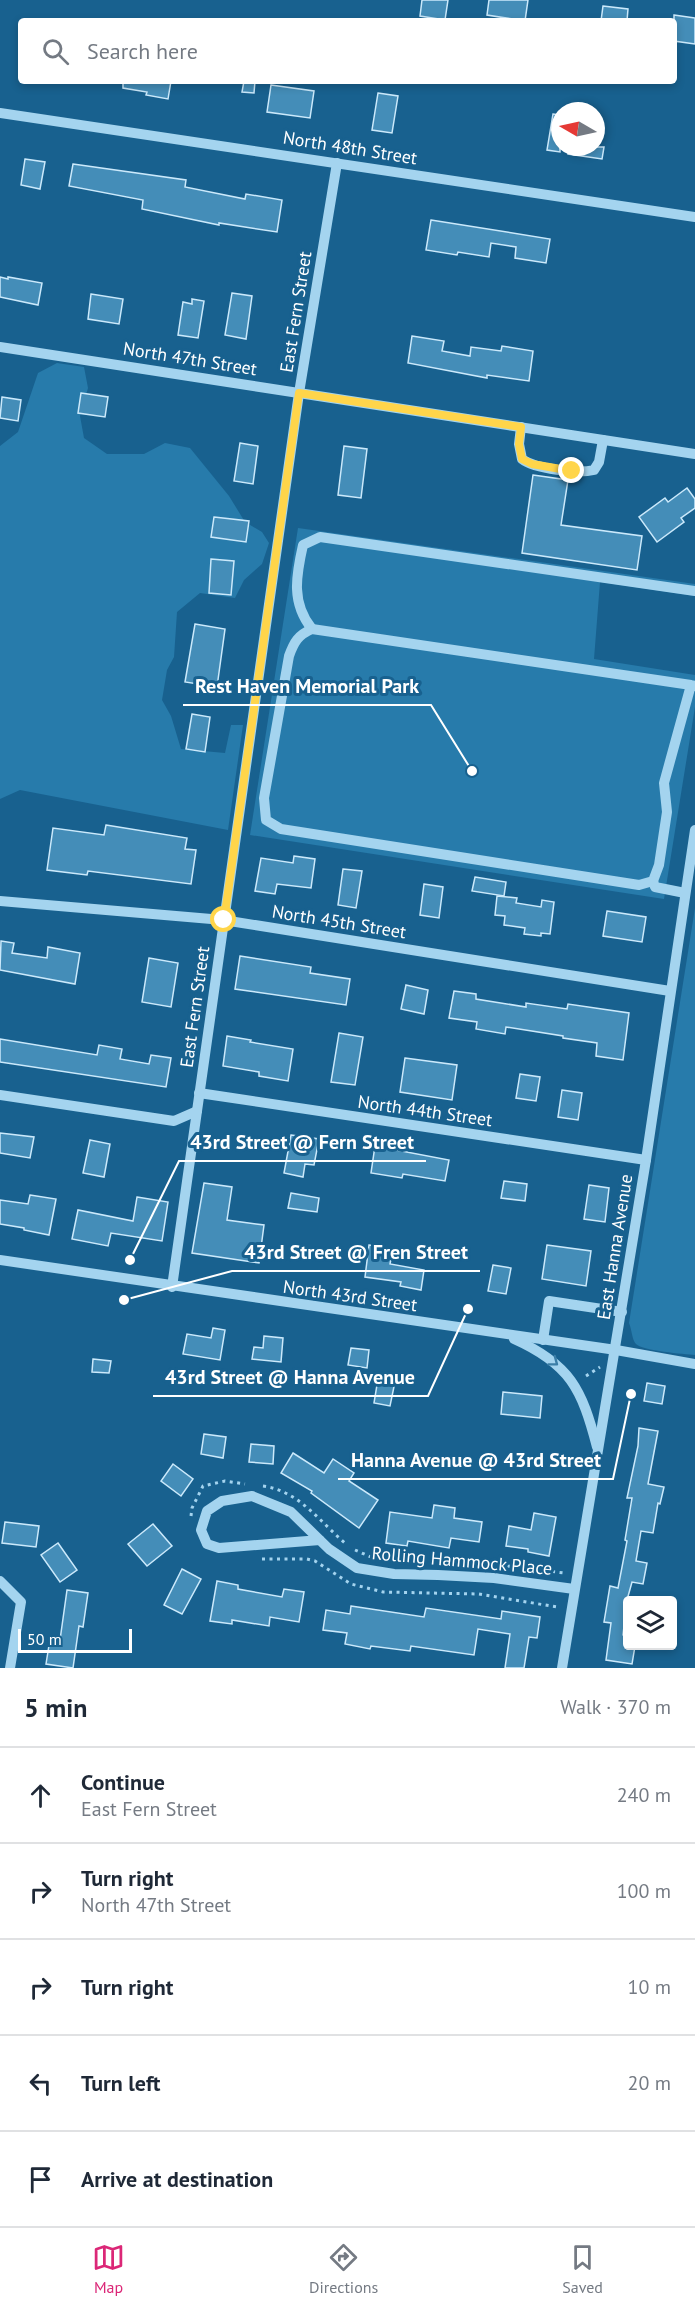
<!DOCTYPE html>
<html lang="en">
<head>
<meta charset="utf-8">
<style>
	:root { --surface:#fff; --page:#f6f6f7; --text:#1f2937; --muted:#747a83; --line:#e0e1e3; --accent:#db2777 }
	body { margin:0; font-family:"PT Sans",sans-serif; background:var(--page); color:var(--text) }
	.controls { position:absolute; right:18px; bottom:18px; display:grid; overflow:hidden; border-radius:6px; box-shadow:0 3px 9px #0003 }
	.controls button { width:54px; height:54px; display:grid; place-items:center; padding:0; border:0; border-bottom:2px solid var(--line); background:var(--surface); color:var(--text); font:30px sans-serif }
	.compass { position:absolute; left:551px; top:102px; width:54px; height:54px; border-radius:50%; background:var(--surface); box-shadow:0 3px 9px #0003; rotate:279deg }
	.scale { position:absolute; left:18px; bottom:15px; width:114px; box-sizing:border-box; padding-left:6px; border:3px solid #fff; border-top:0; font-size:16px; line-height:21px; white-space:nowrap; color:#fff; -webkit-text-stroke:4px #18618f; paint-order:stroke }
	.stop { position:absolute; width:18px; height:18px; margin:-14px; border:4px solid #ffd54a; border-radius:50%; background:#fff }
	.stop.end { background:#ffd54a; border-color:#fff; box-shadow:0 2px 6px #0008 }
	.list { margin:0; padding:0; list-style:none }
	h2 { display:flex; justify-content:space-between; align-items:center; height:78px; margin:0; padding:0 24px; font-size:26px }
	h2 small { font-size:20px; font-weight:400; color:var(--muted) }
	.list li { display:grid; grid-template-columns:39px 1fr auto; gap:18px; align-items:center; box-sizing:border-box; height:96px; padding:0 24px; border-top:2px solid var(--line) }
	.list b { display:block; font-size:22px; white-space:nowrap }
	.list p { margin:0; font-size:20px; white-space:nowrap; color:var(--muted) }
	.list em { font-size:20px; font-style:normal; color:var(--muted) }
	.icon { flex:none; width:33px; height:33px; fill:none; stroke:currentColor; stroke-width:2; stroke-linecap:round; stroke-linejoin:round }
	.map { position:relative; flex:none; width:695px; height:1668px; overflow:hidden }
	.search { position:absolute; background:var(--surface); box-shadow:0 3px 9px #0003; left:18px; right:18px; top:18px; height:66px; display:flex; align-items:center; gap:15px; box-sizing:border-box; padding:0 21px; border-radius:6px; color:var(--muted); font-size:22px }
	.sheet { height:558px; background:var(--surface) }
	nav { display:flex; justify-content:space-around; align-items:center; box-sizing:border-box; height:84px; border-top:2px solid var(--line); background:var(--surface); font-size:16px; color:var(--muted) }
	nav a { display:grid; justify-items:center; gap:3px }
	nav .on { color:var(--accent) }
	.map>svg:first-child { display:block }
</style>
</head>
<body>
<div class="map">
<svg width="695" height="1668" viewBox="0 0 695 1668">
	<rect width="100%" height="100%" fill="#18618f"/>
	<g fill="#277bab">
		<polygon points="57,363 84,367 88,388 80,416 84,438 107,454 144,454 165,443 190,448 229,496 245,522 262,532 269,543 262,564 244,580 235,598 200,593 177,612 174,657 167,670 162,700 171,716 181,749 225,753 231,725 243,725 228,830 20,790 0,799 0,446 18,432 38,373"/>
		<polygon points="298,528 695,584 695,596 600,582 594,659 695,675 695,707 664,899 250,835"/>
		<path d="M695 908V1355C684 1354 643 1351 636 1344 632 1340 632 1330 629 1323Z"/>
	</g>
	<g fill="#448db8" stroke="#cbe9fb" stroke-width="1.5">
		<polygon points="422,0 448,0 445,20 420,16"/>
		<polygon points="489,0 528,0 525,21 487,15"/>
		<polygon points="603,6 628,9 627,21 601,21"/>
		<polygon points="674,15 695,18 695,44 674,41"/>
		<polygon points="123,81 171,81 168,99 146,95 147,92 123,88"/>
		<polygon points="244,81 255,81 254,93 242,92"/>
		<polygon points="271,85 314,91 310,118 267,112"/>
		<polygon points="378,93 398,96 392,133 372,130"/>
		<polygon points="553,114 560,115 560,152 547,150"/>
		<polygon points="568,147 604,147 602,159 568,154"/>
		<polygon points="25,159 45,162 40,189 21,185"/>
		<polygon points="73,164 186,180 185,187 245,199 246,194 282,200 277,232 219,223 219,225 142,209 143,200 69,186"/>
		<polygon points="431,220 550,239 546,263 515,258 516,247 491,243 489,257 458,252 457,255 426,250"/>
		<polygon points="0,277 8,279 8,277 42,283 38,305 0,297"/>
		<polygon points="232,293 252,296 246,339 225,335"/>
		<polygon points="91,294 123,299 119,324 88,319"/>
		<polygon points="192,299 204,301 198,338 178,335 183,302 192,304"/>
		<polygon points="412,336 444,341 442,351 470,356 471,347 501,351 502,346 533,351 529,381 487,375 487,378 408,363"/>
		<polygon points="81,393 108,397 105,417 78,413"/>
		<polygon points="2,397 21,400 18,421 0,418"/>
		<polygon points="240,443 258,446 253,484 234,481"/>
		<polygon points="344,446 367,449 361,498 338,495"/>
		<polygon points="533,475 568,480 561,525 642,536 637,570 522,553"/>
		<polygon points="687,488 695,499 695,508 681,518 684,522 657,542 639,517 665,498 668,502"/>
		<polygon points="214,517 249,521 246,542 211,537"/>
		<polygon points="211,559 234,561 231,595 209,593"/>
		<polygon points="195,624 225,629 217,687 185,682"/>
		<polygon points="192,714 210,717 205,752 186,749"/>
		<polygon points="106,825 187,838 185,849 196,850 191,884 88,871 87,875 47,870 53,828 104,835"/>
		<polygon points="294,856 315,859 311,888 277,884 275,894 255,891 261,858 293,863"/>
		<polygon points="343,869 362,871 356,908 338,905"/>
		<polygon points="475,877 506,882 504,896 472,891"/>
		<polygon points="424,884 443,887 439,918 420,915"/>
		<polygon points="497,896 517,898 516,903 541,907 542,900 554,902 550,934 541,933 541,936 524,934 525,928 504,925 505,916 495,915"/>
		<polygon points="607,911 646,917 642,942 603,936"/>
		<polygon points="1,941 14,943 12,953 47,958 48,947 80,953 75,984 0,970"/>
		<polygon points="240,956 311,967 310,973 350,979 346,1005 235,989"/>
		<polygon points="149,958 178,963 171,1007 142,1002"/>
		<polygon points="406,985 428,990 424,1014 401,1009"/>
		<polygon points="454,991 476,994 476,999 526,1007 526,1003 567,1009 568,1004 629,1013 623,1060 596,1056 597,1043 563,1038 563,1036 506,1027 505,1034 476,1029 477,1022 449,1018"/>
		<polygon points="339,1033 363,1037 355,1085 331,1082"/>
		<polygon points="227,1036 251,1040 250,1042 293,1049 288,1081 259,1076 259,1072 223,1066"/>
		<polygon points="0,1039 97,1055 99,1045 122,1049 120,1059 149,1064 151,1055 171,1058 166,1087 0,1062"/>
		<polygon points="405,1058 457,1065 452,1100 400,1092"/>
		<polygon points="520,1074 540,1077 536,1101 516,1098"/>
		<polygon points="562,1090 582,1093 578,1120 558,1117"/>
		<polygon points="0,1133 34,1137 30,1158 0,1153"/>
		<polygon points="291,1135 319,1139 314,1165 305,1164 303,1177 284,1173"/>
		<polygon points="90,1140 110,1144 104,1177 83,1173"/>
		<polygon points="375,1146 449,1160 445,1181 403,1174 402,1178 371,1173"/>
		<polygon points="504,1181 527,1184 525,1201 501,1198"/>
		<polygon points="204,1183 232,1187 227,1220 264,1225 259,1263 192,1253"/>
		<polygon points="589,1185 609,1188 605,1222 584,1219"/>
		<polygon points="291,1193 319,1198 317,1212 288,1208"/>
		<polygon points="30,1195 56,1199 49,1235 24,1230 24,1228 0,1224 0,1200 28,1204"/>
		<polygon points="137,1197 168,1202 162,1241 111,1233 108,1246 72,1239 78,1210 133,1221"/>
		<polygon points="369,1245 393,1249 390,1264 424,1270 421,1290 400,1286 401,1282 365,1277"/>
		<polygon points="547,1245 591,1251 586,1286 542,1279"/>
		<polygon points="493,1265 511,1268 506,1294 488,1291"/>
		<polygon points="213,1328 225,1330 220,1360 183,1354 187,1334 211,1338"/>
		<polygon points="264,1336 283,1338 281,1362 252,1359 254,1347 263,1348"/>
		<polygon points="351,1348 369,1350 367,1368 348,1365"/>
		<polygon points="93,1359 111,1361 109,1373 92,1372"/>
		<polygon points="379,1373 396,1377 390,1406 374,1403"/>
		<polygon points="647,1383 665,1386 662,1404 644,1401"/>
		<polygon points="503,1392 542,1396 540,1418 501,1414"/>
		<polygon points="639,1428 658,1431 648,1484 664,1487 660,1504 658,1503 653,1533 641,1531 636,1561 647,1563 643,1584 632,1582 627,1600 623,1635 627,1636 627,1646 635,1646 632,1664 606,1660 611,1623 604,1622 610,1586 618,1588 627,1541 625,1540 632,1498 627,1498 638,1446"/>
		<polygon points="204,1434 226,1437 223,1458 201,1454"/>
		<polygon points="251,1444 274,1446 273,1464 249,1462"/>
		<polygon points="293,1453 324,1473 333,1459 354,1473 349,1481 378,1500 359,1528 311,1493 312,1491 281,1473"/>
		<polygon points="173,1464 193,1479 181,1496 161,1481"/>
		<polygon points="434,1505 455,1508 454,1518 482,1522 479,1542 451,1538 449,1548 408,1541 407,1546 386,1543 390,1512 432,1518"/>
		<polygon points="534,1513 556,1517 549,1556 528,1552 528,1549 506,1546 509,1526 531,1530"/>
		<polygon points="5,1522 39,1526 36,1547 2,1543"/>
		<polygon points="153,1524 172,1546 147,1566 128,1544"/>
		<polygon points="58,1543 77,1570 60,1582 41,1555"/>
		<polygon points="182,1569 201,1579 182,1614 164,1605"/>
		<polygon points="217,1581 238,1585 238,1589 282,1597 284,1589 304,1592 299,1622 270,1617 269,1626 232,1620 232,1624 210,1621"/>
		<polygon points="67,1590 88,1593 83,1627 79,1626 73,1668 46,1664 50,1639 60,1640"/>
		<polygon points="351,1606 424,1617 426,1608 501,1619 502,1611 540,1617 537,1638 529,1637 524,1668 505,1668 510,1634 478,1629 474,1655 411,1646 410,1651 371,1646 370,1649 345,1644 347,1633 323,1630 326,1610 350,1614"/>
	</g>
	<g fill="none" stroke-linecap="round" stroke-linejoin="round">
		<g stroke="#a4d4ef" stroke-width="3" stroke-dasharray="3 4.5" stroke-linecap="butt">
			<polyline points="586,1376 600,1367"/>
			<path d="M263 1486C299 1491 319 1521 345 1543"/>
			<polyline points="191,1516 192,1508 203,1486 225,1481 245,1484"/>
			<polyline points="355,1550 371,1557"/>
			<polyline points="262,1559 307,1559 315,1561 351,1584 383,1592 479,1594 557,1607"/>
			<polyline points="500,1565 564,1573"/>
		</g>
		<g stroke="#a4d4ef" stroke-width="10">
			<polyline points="0,113 695,217"/>
			<polyline points="0,347 695,454"/>
			<path d="M521 427 519 444 522 459C535 469 578 474 594 470L599 462 603 440"/>
			<path d="M312 629C291 603 296 576 303 545L320 537 695 591"/>
			<path d="M691 685 664 783 667 812 659 865 653 881 639 885 281 829 266 820 264 798 289 656C294 642 298 635 312 629L691 685 695 686"/>
			<polyline points="653,881 655,887 685,893"/>
			<polyline points="0,901 223,920 670,991"/>
			<polyline points="199,1093 646,1160"/>
			<polyline points="0,1095 174,1121 197,1111"/>
			<polyline points="0,1260 616,1350 695,1364"/>
			<polyline points="172,1287 299,393 337,163"/>
			<path d="M514 1339C570 1364 582 1389 597 1447"/>
			<polyline points="543,1340 549,1301 622,1312"/>
			<polyline points="320,1540 219,1548 207,1544 201,1530 207,1511 222,1501 252,1496 291,1512 329,1549 357,1568 394,1574 438,1575 494,1578 574,1589"/>
			<polyline points="0,1581 21,1602 10,1668"/>
			<polyline points="562,1668 646,1160 695,830"/>
		</g>
	</g>
	<defs><path id="oneway-chevron" d="M-2-3.5L2.5 0L-2 3.5" fill="none" stroke-width="1.6" stroke-linecap="round" stroke-linejoin="round" transform="scale(1.5)"/></defs>
	<use stroke="#3b7ea7" href="#oneway-chevron" transform="translate(554 1362) rotate(37)"/>
	<g fill="none" stroke-linecap="round" stroke-linejoin="round">
		<polyline stroke="#ffd54a" stroke-width="8" points="224,920 299,393 521,427 519,444 522,459 532,464 572,471"/>
	</g>
	<g text-anchor="middle" stroke-width="6" stroke-linejoin="round" paint-order="stroke">
		<g font-size="18" fill="#fff" stroke="#18618f">
			<text transform="translate(350 148) rotate(9)" y="6">North 48th Street</text>
			<text transform="translate(296 312) rotate(-81)" y="6">East Fern Street</text>
			<text transform="translate(190 359) rotate(9)" y="6">North 47th Street</text>
			<text transform="translate(339 922) rotate(9)" y="6">North 45th Street</text>
			<text transform="translate(195 1007) rotate(-82)" y="6">East Fern Street</text>
			<text transform="translate(425 1111) rotate(8)" y="6">North 44th Street</text>
			<text transform="translate(615 1247) rotate(-81)" y="6">East Hanna Avenue</text>
			<text transform="translate(350 1296) rotate(8)" y="6">North 43rd Street</text>
			<text transform="translate(462 1561) rotate(5)" y="6">Rolling Hammock Place</text>
		</g>
	</g>
	<path fill="none" stroke="#fff" stroke-width="2" d="M472 771L431 705H183M130 1260L179 1161H426M124 1300L232 1271H480M468 1309L428 1396H153M631 1394L613 1479H338"/>
	<g fill="#fff" stroke="#18618f" stroke-width="2">
		<circle cx="472" cy="771" r="6"/>
		<circle cx="130" cy="1260" r="6"/>
		<circle cx="124" cy="1300" r="6"/>
		<circle cx="468" cy="1309" r="6"/>
		<circle cx="631" cy="1394" r="6"/>
	</g>
	<g font-size="20" text-anchor="middle" font-weight="bold" fill="#fff" stroke="#18618f" stroke-width="6" stroke-linejoin="round" paint-order="stroke">
		<text x="307" y="693">Rest Haven Memorial Park</text>
		<text x="302" y="1149">43rd Street @ Fern Street</text>
		<text x="356" y="1259">43rd Street @ Fren Street</text>
		<text x="290" y="1384">43rd Street @ Hanna Avenue</text>
		<text x="476" y="1467">Hanna Avenue @ 43rd Street</text>
	</g>
</svg>
<div class="controls">
<button><svg class="icon" aria-label="layers" viewBox="0 0 24 24"><path d="M12 4l9 5-9 5-9-5zM3 14l9 5 9-5"/></svg></button>
</div>
<svg class="compass" viewBox="-18 -18 36 36"><path d="M0-13l5 13h-10z" fill="#e53935"/><path d="M0 13l5-13h-10z" fill="#747a83"/></svg>
<div class="scale">50 m</div>
<div class="stop" style="left:224px;top:920px"></div>
<div class="stop end" style="left:572px;top:471px"></div>
<div class="search"><svg class="icon" aria-label="search" viewBox="0 0 24 24"><circle cx="10" cy="10" r="6"/><path d="M15 15l6 6"/></svg>Search here</div>
</div>
<section class="sheet">
<h2>5 min<small>Walk · 370 m</small></h2>
<ul class="list">
<li><svg class="icon" aria-label="ahead" viewBox="0 0 24 24"><path d="M12 20V5M6 11l6-6 6 6"/></svg><div><b>Continue</b><p>East Fern Street</p></div><em>240 m</em></li>
<li><svg class="icon" aria-label="right" viewBox="0 0 24 24"><path d="M7 20v-9h11M14 6l5 5-5 5"/></svg><div><b>Turn right</b><p>North 47th Street</p></div><em>100 m</em></li>
<li><svg class="icon" aria-label="right" viewBox="0 0 24 24"><path d="M7 20v-9h11M14 6l5 5-5 5"/></svg><div><b>Turn right</b></div><em>10 m</em></li>
<li><svg class="icon" aria-label="left" viewBox="0 0 24 24"><path d="M17 20v-9H6M10 6l-5 5 5 5"/></svg><div><b>Turn left</b></div><em>20 m</em></li>
<li><svg class="icon" aria-label="arrive" viewBox="0 0 24 24"><path d="M6 21V4h12l-3 4 3 4H6"/></svg><div><b>Arrive at destination</b></div></li>
</ul>
</section>
<nav>
<a class="on"><svg class="icon" aria-label="map" viewBox="0 0 24 24"><path d="M3 6l6-2 6 2 6-2v14l-6 2-6-2-6 2zM9 4v14M15 6v14"/></svg>Map</a>
<a><svg class="icon" aria-label="directions" viewBox="0 0 24 24"><path d="M12 3l9 9-9 9-9-9zM9 14v-3h6M13 9l2 2-2 2"/></svg>Directions</a>
<a><svg class="icon" aria-label="saved" viewBox="0 0 24 24"><path d="M7 4h10v16l-5-4-5 4z"/></svg>Saved</a>
</nav>
</body>
</html>
